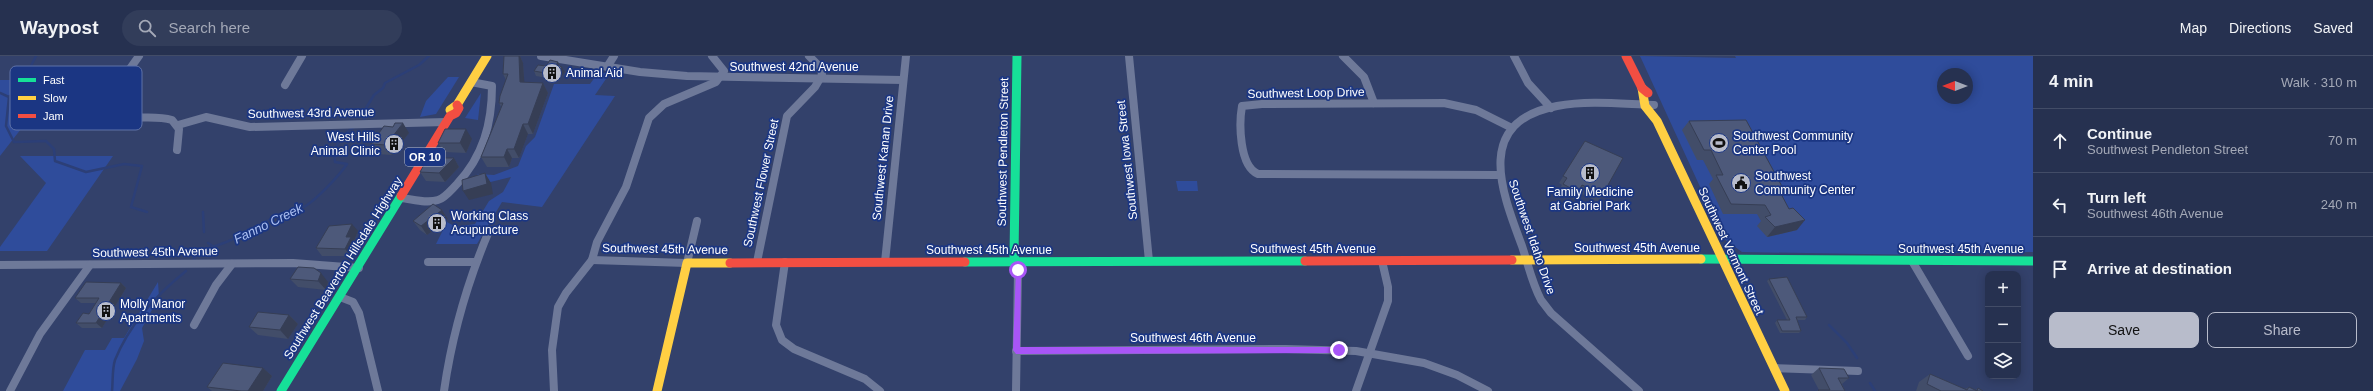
<!DOCTYPE html>
<html lang="en">
<head>
<meta charset="utf-8">
<style>
	:root { --surface:#263150; --page:#323d5a; --text:#f1f3f6; --muted:#a4a9b7; --line:#424c67; --accent:#b8bccb }
	body { margin:0; font-family:Arial,sans-serif; background:var(--page); color:var(--text) }
	.controls { position:absolute; right:12px; bottom:12px; display:grid; overflow:hidden; border-radius:8px; box-shadow:0 2px 10px #0003 }
	.controls button { width:36px; height:36px; display:grid; place-items:center; padding:0; border:0; border-bottom:1px solid var(--line); background:var(--surface); color:var(--text); font:20px sans-serif }
	.compass { position:absolute; left:1937px; top:12px; width:36px; height:36px; border-radius:50%; background:var(--surface); box-shadow:0 2px 10px #0003; rotate:270deg }
	.stop { position:absolute; width:12px; height:12px; margin:-9px; border:3px solid #a855f7; border-radius:50%; background:#fff }
	.stop.end { background:#a855f7; border-color:#fff; box-shadow:0 1px 4px #0008 }
	.list { margin:0; padding:0; list-style:none }
	h2 { display:flex; justify-content:space-between; align-items:center; height:52px; margin:0; padding:0 16px; font-size:17px }
	h2 small { font-size:13px; font-weight:400; color:var(--muted) }
	.list li { display:grid; grid-template-columns:26px 1fr auto; gap:12px; align-items:center; box-sizing:border-box; height:64px; padding:0 16px; border-top:1px solid var(--line) }
	.list b { display:block; font-size:15px; white-space:nowrap }
	.list p { margin:0; font-size:13px; white-space:nowrap; color:var(--muted) }
	.list em { font-size:13px; font-style:normal; color:var(--muted) }
	.actions { display:flex; gap:8px; padding:12px 16px }
	.actions a { flex:1; padding:9px 0; border:1px solid var(--accent); border-radius:8px; text-align:center; font-size:14px; color:var(--accent) }
	.actions .main { background:var(--accent); color:#111 }
	.icon { flex:none; width:22px; height:22px; fill:none; stroke:currentColor; stroke-width:2; stroke-linecap:round; stroke-linejoin:round }
	.map { position:relative; flex:none; width:2033px; height:335px; overflow:hidden }
	header { display:flex; align-items:center; gap:24px; box-sizing:border-box; height:56px; padding:0 20px; background:var(--surface); border-bottom:1px solid var(--line) }
	header strong { font-size:19px }
	nav { display:flex; gap:22px; margin-inline-start:auto; font-size:14px }
	.search { width:280px; height:36px; background:var(--page); display:flex; align-items:center; gap:10px; box-sizing:border-box; padding:0 14px; border-radius:22px; color:var(--muted); font-size:15px }
	main { display:flex }
	aside { flex:1; background:var(--surface) }
	.map>svg:first-child { display:block }
</style>
</head>
<body>
<header>
<strong>Waypost</strong>
<div class="search"><svg class="icon" aria-label="search" viewBox="0 0 24 24"><circle cx="10" cy="10" r="6"/><path d="M15 15l6 6"/></svg>Search here</div>
<nav><a>Map</a><a>Directions</a><a>Saved</a></nav>
</header>
<main>
<div class="map">
<svg width="2033" height="335" viewBox="0 0 2033 335">
	<rect width="100%" height="100%" fill="#33416b"/>
	<g fill="#2f4c9b" fill-rule="evenodd">
		<path d="M1640 0 1736 2 1735 0H2033V196L1930 197 1922 199 1742 196 1724 183ZM1943 18H1967V42H1943Z"/>
		<polygon points="598,17 610,17 595,39 615,40 542,151 502,146 477,188 436,188 447,166 456,171 475,168 489,145 503,136 511,121 466,132 478,118 494,119 518,110 526,90 535,81 554,28 590,28"/>
		<polygon points="448,21 459,21 436,58 420,61 426,45"/>
		<polygon points="0,24 59,24 0,100"/>
		<polygon points="481,37 478,64 465,62"/>
		<polygon points="20,100 113,100 47,195 0,195 0,191 46,127"/>
		<polygon points="1176,125 1197,125 1198,135 1178,135"/>
		<polygon points="158,226 159,241 142,272 144,285 137,303 120,335 63,335 85,294 105,294 112,282 124,282"/>
	</g>
	<g fill="none" stroke-linecap="round" stroke-linejoin="round">
		<g stroke="#2c3f77" stroke-width="2.5">
			<polyline points="36,0 21,30 9,41 6,70 14,86 46,85 54,93 55,105 86,116 124,108 142,110 131,151 147,156"/>
			<polyline points="0,37 9,41"/>
			<polyline points="364,63 363,57 374,39 383,32 385,27 419,9 429,0"/>
			<polyline points="203,156 204,176"/>
			<polyline points="208,187 214,191"/>
			<path d="M194 202 200 194C233 187 252 173 280 158 288 154 297 155 304 151 316 144 339 120 347 108L335 106C333 89 341 80 354 71"/>
			<polyline points="1829,269 1847,287 1857,302"/>
			<polyline points="1870,327 1875,335"/>
			<path d="M112 335C113 326 112 313 115 304 130 267 156 239 186 215"/>
		</g>
		<g stroke="#6e7999" stroke-width="8">
			<path d="M139 0 104 49 103 57C124 67 150 57 172 64L179 73 177 94"/>
			<polyline points="541,0 640,16 687,20 903,24"/>
			<polyline points="1129,0 1149,205"/>
			<polyline points="1343,0 1364,21 1374,47"/>
			<polyline points="1514,0 1528,27 1551,52"/>
			<polyline points="607,11 614,0"/>
			<polyline points="285,29 302,0"/>
			<polyline points="178,69 206,61 250,71 446,66"/>
			<path d="M1498 119 1258 118C1239 110 1239 67 1242 50L1262 48 1444 47 1476 54 1512 72"/>
			<path d="M401 142C412 143 426 148 438 144 445 142 451 134 457 128 483 100 492 68 492 30L471 26"/>
			<polyline points="592,204 687,207 697,165"/>
			<polyline points="1912,205 1968,300"/>
			<polyline points="428,206 475,206"/>
			<polyline points="757,206 787,60 815,31 822,19 821,12 809,0"/>
			<polyline points="785,206 776,269 782,284 794,293 865,323 880,335"/>
			<polyline points="885,206 906,0"/>
			<polyline points="1016,207 1018,214 1016,335"/>
			<polyline points="0,209 293,207 359,212"/>
			<polyline points="340,241 353,246 359,257 378,335"/>
			<polyline points="194,269 216,229 232,208"/>
			<polyline points="1016,295 1286,293 1356,295 1424,307 1457,319 1488,335"/>
			<polyline points="1774,312 1858,315"/>
			<polyline points="10,335 40,278 90,209"/>
			<path d="M444 335C452 279 467 227 489 175"/>
			<polyline points="554,335 552,294 558,251 566,237 592,204 597,186 626,131 649,62 664,48 716,26 724,15 712,0"/>
			<polyline points="1356,335 1388,245 1388,231 1382,205"/>
			<path d="M1639 335 1551 257 1541 244C1532 227 1528 208 1522 190 1501 134 1474 66 1557 50 1589 44 1622 48 1654 49"/>
		</g>
		<g stroke="#16e098" stroke-width="9">
			<polyline points="1701,203 2033,205"/>
			<polyline points="965,206 1305,205"/>
			<polyline points="1016,207 1014,200 1017,0"/>
			<polyline points="281,335 401,140"/>
		</g>
		<g stroke="#ffcf43" stroke-width="9">
			<polyline points="1642,32 1645,50 1657,65 1785,335"/>
			<polyline points="450,54 457,49 487,0"/>
			<polyline points="1512,204 1701,203"/>
			<polyline points="657,335 687,207 730,207"/>
		</g>
		<g stroke="#f24e42" stroke-width="9">
			<polyline points="1626,0 1642,32 1648,37"/>
			<polyline points="401,140 450,60 456,57 459,52 457,49"/>
			<polyline points="1305,205 1512,204"/>
			<polyline points="730,207 965,206"/>
		</g>
	</g>
	<g fill="#424d69">
		<polygon points="504,0 520,0 523,7 524,26 543,27 548,37 533,78 528,78 519,102 512,102 509,111 487,111 481,101 501,51 499,47 506,24 503,18"/>
		<polygon points="558,6 560,10 562,11 565,16 559,24 536,20 534,15"/>
		<polygon points="1689,65 1785,136 1782,139 1797,174 1767,181 1757,170 1761,165 1757,158 1723,158 1709,128 1713,123 1703,104 1697,104 1682,74"/>
		<polygon points="409,77 392,99 377,98 371,88"/>
		<polygon points="472,83 466,97 444,96 438,87"/>
		<polygon points="1585,85 1603,138 1598,146 1578,136 1574,143 1558,136 1562,129 1559,127"/>
		<polygon points="454,102 459,111 445,126 426,125 420,116"/>
		<polygon points="442,154 448,163 427,179 420,174 413,165"/>
		<polygon points="358,175 354,185 356,188 351,200 322,200 316,192"/>
		<polygon points="290,223 328,226 326,234 298,231"/>
		<polygon points="1769,223 1807,261 1805,264 1797,264 1801,275 1799,277 1780,277 1775,267 1777,264 1787,264 1767,225"/>
		<polygon points="121,227 126,232 102,272 82,272 76,267 89,258 96,247 81,247 75,242"/>
		<polygon points="289,259 298,268 288,283 258,279 249,271"/>
		<polygon points="263,312 272,320 263,335 212,335 207,331"/>
		<polygon points="1819,312 1849,322 1842,328 1845,335 1817,335 1819,334 1811,319"/>
		<polygon points="1930,318 1965,333 1969,331 1976,334 1978,332 1983,335 1916,335 1919,326"/>
	</g>
	<g fill="#363e55">
		<polygon points="519,0 520,0 523,7 525,36 520,26"/>
		<polygon points="558,6 560,11 556,9"/>
		<polygon points="562,11 565,16 559,24 557,19"/>
		<polygon points="543,27 548,37 533,78 528,68"/>
		<polygon points="403,67 409,77 392,99 386,89"/>
		<polygon points="523,68 528,78 519,102 514,93"/>
		<polygon points="466,73 472,83 466,97 460,87"/>
		<polygon points="507,93 512,102 509,111 504,101"/>
		<polygon points="454,102 459,111 445,126 439,117"/>
		<polygon points="485,117 491,127 493,138 469,144 463,135"/>
		<polygon points="442,154 448,163 427,179 421,170"/>
		<polygon points="1805,164 1797,174 1767,181 1775,171"/>
		<polygon points="352,168 358,175 354,185 356,188 351,200 345,193 346,181"/>
		<polygon points="321,217 328,226 326,234 318,225"/>
		<polygon points="121,227 126,232 102,272 96,267"/>
		<polygon points="289,259 298,268 288,283 280,274"/>
		<polygon points="263,312 272,320 263,335 248,335"/>
	</g>
	<g fill="#4d597a" stroke="#363e55">
		<polygon points="504,0 519,0 520,26 543,27 528,68 523,68 514,93 507,93 504,101 481,101 503,47 499,47 500,40 508,18 503,18"/>
		<polygon points="550,4 558,6 556,9 562,11 557,19 534,15 538,9 546,10"/>
		<polygon points="1746,64 1785,136 1780,136 1789,153 1793,152 1805,164 1775,171 1765,161 1771,159 1765,149 1731,148 1716,119 1723,119 1711,94 1704,94 1689,65"/>
		<polygon points="395,67 403,67 386,89 371,88 384,70 393,71"/>
		<polygon points="445,73 466,73 460,87 438,87"/>
		<polygon points="1585,85 1623,102 1603,138 1582,129 1578,136 1563,128 1567,122 1563,120"/>
		<polygon points="428,102 454,102 439,117 420,116"/>
		<polygon points="485,117 487,128 463,135 462,124"/>
		<polygon points="433,148 442,154 421,170 413,165"/>
		<polygon points="352,168 346,181 351,181 345,193 316,192 329,170"/>
		<polygon points="298,211 314,212 321,217 318,225 290,223"/>
		<polygon points="1787,221 1807,261 1796,261 1801,275 1782,275 1777,264 1790,264 1769,223"/>
		<polygon points="86,226 121,227 96,267 76,267 83,257 89,258 99,242 75,242"/>
		<polygon points="258,256 289,259 280,274 249,271"/>
		<polygon points="223,307 263,312 248,335 241,335 207,331"/>
		<polygon points="1819,312 1844,313 1849,322 1838,322 1845,335 1819,335 1818,334 1830,334"/>
		<polygon points="1930,318 1967,334 1969,331 1977,335 1941,335 1927,328"/>
		<polygon points="1978,332 1983,335 1977,335"/>
	</g>
	<polygon fill="#a855f7" points="1016,212 1021,214 1020,291 1339,291 1343,294 1339,297 1016,298 1013,294"/>
	<defs>
		<g id="building-disc" transform="scale(1)"><circle r="9.5" fill="#b8bccb" stroke="#1b3683"/><path d="M-4-6H4V6H1V3H-1V6H-4ZM-2.5-4.3h1.7v1.8h-1.7ZM.8-4.3h1.7v1.8H.8ZM-2.5-1h1.7V.8h-1.7ZM.8-1h1.7V.8H.8Z" fill="#111"/></g>
		<g id="stadium-disc" transform="scale(1)"><circle r="9.5" fill="#b8bccb" stroke="#1b3683"/><path d="M0-5a6.5 5 0 1 0 0 10a6.5 5 0 1 0 0-10ZM-3.5-1.8h7v3.6h-7Z" fill="#111"/></g>
		<g id="civic-disc" transform="scale(1)"><circle r="9.5" fill="#b8bccb" stroke="#1b3683"/><path d="M-.6-6.5H3V-4.5H.6V-3L4-1V1h2V6H-6V1h2V-1L-.6-3ZM-1.2 2.5V6h2.4V2.5Z" fill="#111"/></g>
	</defs>
	<g fill-rule="evenodd">
		<use href="#building-disc" x="552" y="17"/>
		<use href="#stadium-disc" x="1719" y="87"/>
		<use href="#building-disc" x="394" y="88"/>
		<use href="#building-disc" x="1590" y="117"/>
		<use href="#civic-disc" x="1741" y="127"/>
		<use href="#building-disc" x="437" y="167"/>
		<use href="#building-disc" x="106" y="255"/>
	</g>
	<g text-anchor="middle" stroke-width="3.5" stroke-linejoin="round" paint-order="stroke">
		<rect fill="#1b3683" stroke="#bbc3da" stroke-width="1" x="405" y="92" width="40" height="18" rx="3"/>
		<g font-size="11" font-weight="bold" fill="#fff">
			<text x="425" y="105">OR 10</text>
		</g>
		<g font-size="12" fill="#fff" stroke="#1b3683">
			<text x="794" y="15">Southwest 42nd Avenue</text>
			<text transform="translate(1306 37) rotate(-1)" y="4">Southwest Loop Drive</text>
			<text transform="translate(311 57) rotate(-1)" y="4">Southwest 43rd Avenue</text>
			<text transform="translate(1003 96) rotate(-89)" y="4">Southwest Pendleton Street</text>
			<text transform="translate(883 102) rotate(-84)" y="4">Southwest Kanan Drive</text>
			<text transform="translate(1127 104) rotate(-96)" y="4">Southwest Iowa Street</text>
			<text transform="translate(761 127) rotate(-78)" y="4">Southwest Flower Street</text>
			<text transform="translate(1532 181) rotate(71)" y="4">Southwest Idaho Drive</text>
			<text x="1637" y="196">Southwest 45th Avenue</text>
			<text transform="translate(665 193) rotate(1)" y="4">Southwest 45th Avenue</text>
			<text x="1313" y="197">Southwest 45th Avenue</text>
			<text x="1961" y="197">Southwest 45th Avenue</text>
			<text x="989" y="198">Southwest 45th Avenue</text>
			<text transform="translate(1731 195) rotate(65)" y="4">Southwest Vermont Street</text>
			<text transform="translate(155 196) rotate(-1)" y="4">Southwest 45th Avenue</text>
			<text transform="translate(343 212) rotate(-58)" y="4">Southwest Beaverton Hillsdale Highway</text>
			<text x="1193" y="286">Southwest 46th Avenue</text>
		</g>
		<g font-size="12" fill="#fff" stroke="#1b3683" text-anchor="start">
			<text x="566" y="21">Animal Aid</text>
			<text x="1733" y="84">Southwest Community<tspan x="1733" dy="14">Center Pool</tspan></text>
			<text x="380" y="85" text-anchor="end">West Hills<tspan x="380" dy="14">Animal Clinic</tspan></text>
			<text x="1755" y="124">Southwest<tspan x="1755" dy="14">Community Center</tspan></text>
			<text x="1590" y="140" text-anchor="middle">Family Medicine<tspan x="1590" dy="14">at Gabriel Park</tspan></text>
			<text x="451" y="164">Working Class<tspan x="451" dy="14">Acupuncture</tspan></text>
			<text x="120" y="252">Molly Manor<tspan x="120" dy="14">Apartments</tspan></text>
		</g>
		<g font-size="13" font-style="italic" fill="#acc0f2" stroke="#1b3683">
			<text transform="translate(268 167) rotate(-26)" y="5">Fanno Creek</text>
		</g>
	</g>
	<rect x="10" y="10" width="132" height="64" rx="6" fill="#1b3683" stroke="#5f72a8" stroke-width="1"/>
	<rect x="18" y="22" width="18" height="4" fill="#16e098"/>
	<rect x="18" y="40" width="18" height="4" fill="#ffcf43"/>
	<rect x="18" y="58" width="18" height="4" fill="#f24e42"/>
	<g font-size="11" fill="#fff">
		<text x="43" y="28">Fast</text>
		<text x="43" y="46">Slow</text>
		<text x="43" y="64">Jam</text>
	</g>
</svg>
<div class="controls">
<button>+</button>
<button>−</button>
<button><svg class="icon" aria-label="layers" viewBox="0 0 24 24"><path d="M12 4l9 5-9 5-9-5zM3 14l9 5 9-5"/></svg></button>
</div>
<svg class="compass" viewBox="-18 -18 36 36"><path d="M0-13l5 13h-10z" fill="#e53935"/><path d="M0 13l5-13h-10z" fill="#a4a9b7"/></svg>
<div class="stop" style="left:1018px;top:214px"></div>
<div class="stop end" style="left:1339px;top:294px"></div>
</div>
<aside>
<h2>4 min<small>Walk · 310 m</small></h2>
<ul class="list">
<li><svg class="icon" aria-label="ahead" viewBox="0 0 24 24"><path d="M12 20V5M6 11l6-6 6 6"/></svg><div><b>Continue</b><p>Southwest Pendleton Street</p></div><em>70 m</em></li>
<li><svg class="icon" aria-label="left" viewBox="0 0 24 24"><path d="M17 20v-9H6M10 6l-5 5 5 5"/></svg><div><b>Turn left</b><p>Southwest 46th Avenue</p></div><em>240 m</em></li>
<li><svg class="icon" aria-label="arrive" viewBox="0 0 24 24"><path d="M6 21V4h12l-3 4 3 4H6"/></svg><div><b>Arrive at destination</b></div></li>
</ul>
<div class="actions"><a class="main">Save</a><a>Share</a></div>
</aside>
</main>
</body>
</html>
